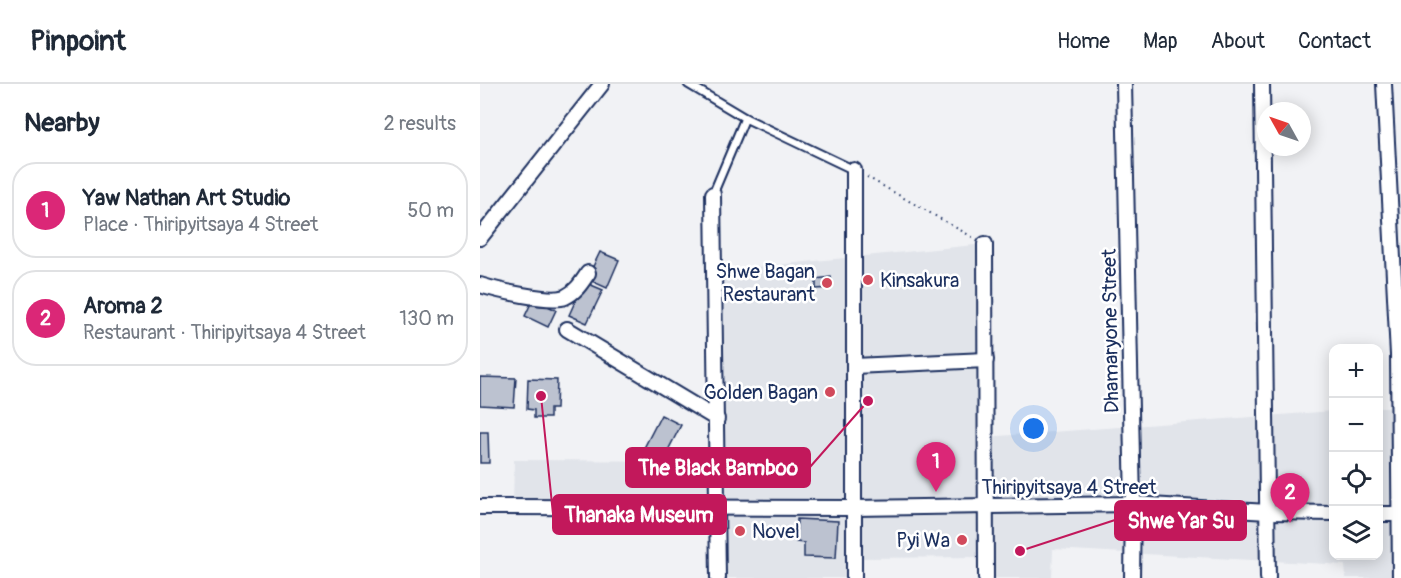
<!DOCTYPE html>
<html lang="en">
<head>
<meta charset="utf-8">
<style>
	:root { --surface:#fff; --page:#f2f2f3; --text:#1f2937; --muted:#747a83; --line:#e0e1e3; --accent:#db2777 }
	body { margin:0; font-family:Pangolin,sans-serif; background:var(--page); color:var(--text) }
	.controls { position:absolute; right:18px; bottom:18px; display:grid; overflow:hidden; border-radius:12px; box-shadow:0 3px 15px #0003 }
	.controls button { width:54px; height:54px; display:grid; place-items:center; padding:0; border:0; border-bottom:2px solid var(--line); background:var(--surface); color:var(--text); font:30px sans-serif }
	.compass { position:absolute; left:777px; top:18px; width:54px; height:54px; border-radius:50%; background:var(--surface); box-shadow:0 3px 15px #0003; rotate:310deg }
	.you { position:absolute; left:554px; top:345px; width:21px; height:21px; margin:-15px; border:4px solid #fff; border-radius:50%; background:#1a73e8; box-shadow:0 0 0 9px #1a73e833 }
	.badge { display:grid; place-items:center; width:39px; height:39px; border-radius:50%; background:var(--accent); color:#fff; font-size:20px; font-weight:700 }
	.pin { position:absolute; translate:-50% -50px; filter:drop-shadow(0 2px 3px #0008) }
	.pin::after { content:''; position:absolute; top:32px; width:21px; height:18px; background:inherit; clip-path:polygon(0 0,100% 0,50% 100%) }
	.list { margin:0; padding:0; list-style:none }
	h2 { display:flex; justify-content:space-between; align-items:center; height:78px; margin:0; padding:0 24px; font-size:26px }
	h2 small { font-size:20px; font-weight:400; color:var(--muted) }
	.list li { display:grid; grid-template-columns:39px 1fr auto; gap:18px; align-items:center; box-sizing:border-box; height:96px; margin:0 12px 12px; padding:0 12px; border:2px solid var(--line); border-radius:24px }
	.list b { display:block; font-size:22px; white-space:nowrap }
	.list p { margin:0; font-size:20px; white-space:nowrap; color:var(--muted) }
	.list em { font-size:20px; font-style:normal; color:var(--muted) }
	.icon { flex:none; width:33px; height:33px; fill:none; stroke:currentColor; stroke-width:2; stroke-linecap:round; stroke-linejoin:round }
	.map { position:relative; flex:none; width:921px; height:494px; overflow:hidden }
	header { display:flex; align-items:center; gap:36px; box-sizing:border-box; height:84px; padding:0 30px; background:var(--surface); border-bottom:2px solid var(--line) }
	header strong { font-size:28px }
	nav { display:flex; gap:33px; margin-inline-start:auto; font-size:21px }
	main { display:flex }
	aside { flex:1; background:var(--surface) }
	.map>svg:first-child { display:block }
</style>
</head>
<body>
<header>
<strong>Pinpoint</strong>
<nav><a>Home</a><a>Map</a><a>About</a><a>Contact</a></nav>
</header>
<main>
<aside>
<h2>Nearby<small>2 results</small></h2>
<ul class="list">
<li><span class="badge">1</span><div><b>Yaw Nathan Art Studio</b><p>Place · Thiripyitsaya 4 Street</p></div><em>50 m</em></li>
<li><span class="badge">2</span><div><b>Aroma 2</b><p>Restaurant · Thiripyitsaya 4 Street</p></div><em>130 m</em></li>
</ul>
</aside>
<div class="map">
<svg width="921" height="494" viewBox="0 0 921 494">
	<rect width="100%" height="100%" fill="#f1f2f5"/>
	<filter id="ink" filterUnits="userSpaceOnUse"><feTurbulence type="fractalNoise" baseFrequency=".0167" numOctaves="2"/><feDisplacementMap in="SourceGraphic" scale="12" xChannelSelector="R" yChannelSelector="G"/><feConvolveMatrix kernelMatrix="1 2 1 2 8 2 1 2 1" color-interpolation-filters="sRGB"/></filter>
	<g filter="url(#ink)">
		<polygon fill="#e1e4ea" points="921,129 921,494 866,494 865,481 573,465 572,494 506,494 506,473 374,474 374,494 238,494 239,425 33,423 34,376 238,377 235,187 505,160 506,353 853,327 854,472 898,472 899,324 919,324 905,130"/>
		<g fill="#bcc2d0" stroke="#1b2f5e" stroke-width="1.5">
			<polygon points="120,168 139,176 127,204 107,195"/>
			<polygon points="351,193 351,204 336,205 336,195"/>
			<polygon points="104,198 123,206 107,239 89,231"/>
			<polygon points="53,215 76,226 68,243 45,232"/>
			<polygon points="0,293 36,294 34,323 0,321"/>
			<polygon points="48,295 77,296 76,325 70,325 70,334 54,334 54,326 47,325"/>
			<polygon points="181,331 201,341 184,374 164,364"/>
			<polygon points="0,348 8,348 9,379 0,379"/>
			<polygon points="317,435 358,437 356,474 324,473 324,459 316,458"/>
		</g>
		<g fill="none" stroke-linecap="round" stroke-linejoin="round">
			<g stroke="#1b2f5e" stroke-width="11">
				<g id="service">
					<polyline points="208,0 265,34 374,86"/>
					<polyline points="233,110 265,34"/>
				</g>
			</g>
			<g stroke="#1b2f5e" stroke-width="18">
				<g id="minor">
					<polyline points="644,0 653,420 652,494"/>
					<polyline points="782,0 788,494"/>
					<polyline points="904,0 918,271 920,494"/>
					<polyline points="233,110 238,494"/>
					<polyline points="0,154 122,0"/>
					<polyline points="505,160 506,494"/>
					<path d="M0 201C16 206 71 219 85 213 96 208 102 198 108 189"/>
					<polyline points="87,245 237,335"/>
					<polyline points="374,282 506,276"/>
					<polyline points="0,423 374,424 653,420 788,428 854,429"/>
					<polyline points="898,430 921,430"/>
					<polyline points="374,494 374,86"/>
				</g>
			</g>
			<polyline stroke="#1b2f5e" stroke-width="2" stroke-dasharray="1.5 4.5" stroke-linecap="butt" points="387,93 494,154"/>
			<use href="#service" stroke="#fff" stroke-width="7"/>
			<use href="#minor" stroke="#fff" stroke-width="14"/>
		</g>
	</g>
	<g fill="#d1495b" stroke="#fff" stroke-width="2">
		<circle cx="388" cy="196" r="6"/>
		<circle cx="347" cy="199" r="6"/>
		<circle cx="350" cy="308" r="6"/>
		<circle cx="260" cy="447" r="6"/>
		<circle cx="482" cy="456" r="6"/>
	</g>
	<g text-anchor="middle" stroke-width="5" stroke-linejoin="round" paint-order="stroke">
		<g font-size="20" fill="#1b2f5e" stroke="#fff" text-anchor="end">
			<text x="335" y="194">Shwe Bagan<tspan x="335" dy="23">Restaurant</tspan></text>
			<text x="400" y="203" text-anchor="start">Kinsakura</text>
			<text x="338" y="315">Golden Bagan</text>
			<text x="272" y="454" text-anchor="start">Novel</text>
			<text x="470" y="463">Pyi Wa</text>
		</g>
		<g font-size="20" fill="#1b2f5e" stroke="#fff">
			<text transform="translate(630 247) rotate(-91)" y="7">Dhamaryone Street</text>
			<text x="589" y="410">Thiripyitsaya 4 Street</text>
		</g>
	</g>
	<path fill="none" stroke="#c2185b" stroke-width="2" d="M388 317L330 383M61 312L73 430M540 467L635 436"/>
	<g fill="#c2185b" stroke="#fff" stroke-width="2">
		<circle cx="388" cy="317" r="6"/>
		<circle cx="61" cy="312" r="6"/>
		<circle cx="540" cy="467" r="6"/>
	</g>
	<g fill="#c2185b" stroke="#c2185b" stroke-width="2">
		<rect x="146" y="364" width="184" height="39" rx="6"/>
		<rect x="73" y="411" width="173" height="39" rx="6"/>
		<rect x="635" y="417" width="131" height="39" rx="6"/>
	</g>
	<g font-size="21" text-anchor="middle" font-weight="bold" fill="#fff">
		<text x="238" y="391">The Black Bamboo</text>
		<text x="159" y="438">Thanaka Museum</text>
		<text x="701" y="444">Shwe Yar Su</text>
	</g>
</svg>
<div class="controls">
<button>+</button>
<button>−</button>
<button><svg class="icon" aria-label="locate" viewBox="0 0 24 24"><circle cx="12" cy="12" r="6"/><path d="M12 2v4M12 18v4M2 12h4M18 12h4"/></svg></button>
<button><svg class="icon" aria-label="layers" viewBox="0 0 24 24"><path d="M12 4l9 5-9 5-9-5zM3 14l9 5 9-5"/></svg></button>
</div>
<svg class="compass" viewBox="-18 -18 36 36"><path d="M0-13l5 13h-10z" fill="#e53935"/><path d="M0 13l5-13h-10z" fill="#747a83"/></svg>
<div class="you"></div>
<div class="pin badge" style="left:456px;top:408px">1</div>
<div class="pin badge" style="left:810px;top:439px">2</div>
</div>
</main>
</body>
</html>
